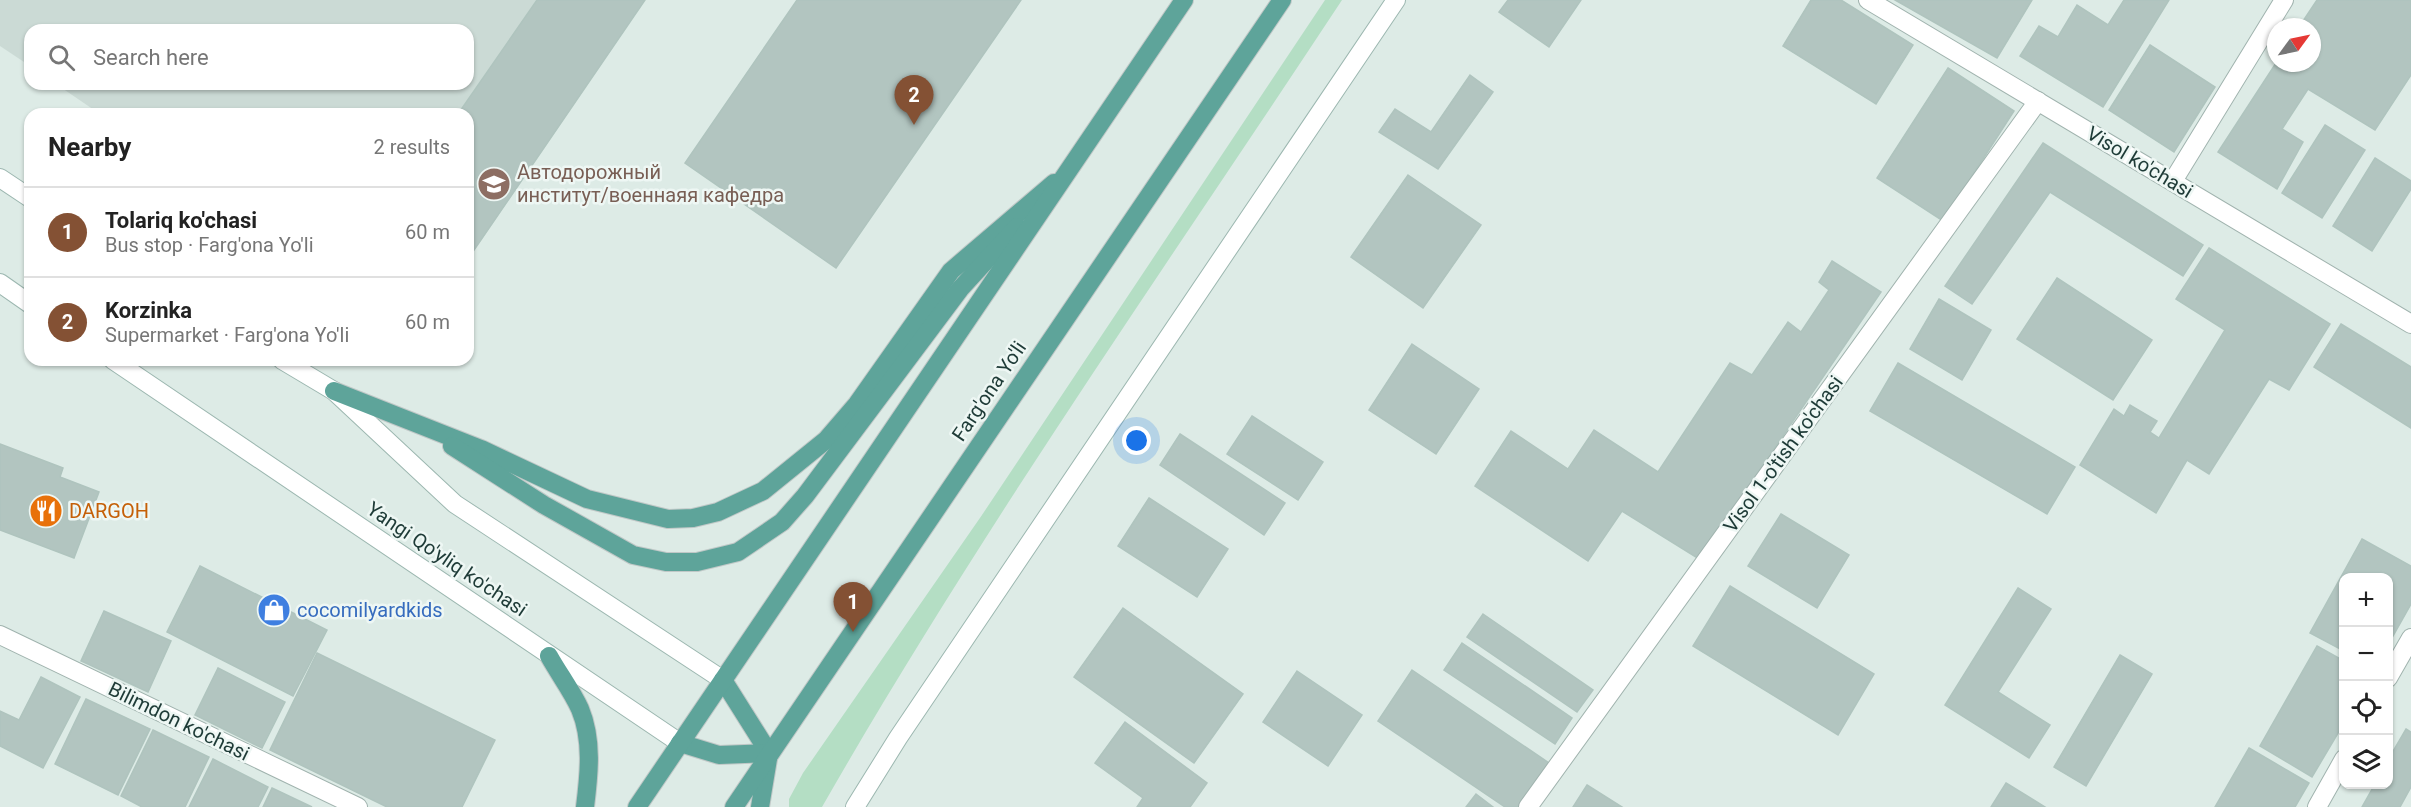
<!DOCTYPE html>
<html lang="en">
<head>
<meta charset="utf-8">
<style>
	:root { --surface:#fff; --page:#f6f6f6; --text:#222; --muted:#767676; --line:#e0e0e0; --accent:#845134 }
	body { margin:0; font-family:Roboto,sans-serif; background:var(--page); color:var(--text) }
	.controls { position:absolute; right:18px; bottom:18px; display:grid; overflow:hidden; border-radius:12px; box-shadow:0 2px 4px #0004 }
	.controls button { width:54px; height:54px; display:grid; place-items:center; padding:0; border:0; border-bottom:2px solid var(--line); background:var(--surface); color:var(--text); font:30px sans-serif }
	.compass { position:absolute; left:2267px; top:18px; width:54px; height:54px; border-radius:50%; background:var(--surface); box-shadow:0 2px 4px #0004; rotate:57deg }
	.you { position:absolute; left:1137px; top:441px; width:21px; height:21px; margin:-15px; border:4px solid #fff; border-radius:50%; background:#1a73e8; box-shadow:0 0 0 9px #1a73e833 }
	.badge { display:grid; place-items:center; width:39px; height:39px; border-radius:50%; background:var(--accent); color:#fff; font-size:20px; font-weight:700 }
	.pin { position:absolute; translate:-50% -50px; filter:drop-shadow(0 2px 3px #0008) }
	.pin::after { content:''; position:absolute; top:32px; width:21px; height:18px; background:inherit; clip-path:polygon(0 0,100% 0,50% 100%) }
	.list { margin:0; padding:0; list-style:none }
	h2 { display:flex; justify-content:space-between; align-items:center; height:78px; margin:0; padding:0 24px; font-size:26px }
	h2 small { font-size:20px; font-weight:400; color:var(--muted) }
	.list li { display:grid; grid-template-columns:39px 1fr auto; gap:18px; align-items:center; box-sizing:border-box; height:90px; padding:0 24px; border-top:2px solid var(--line) }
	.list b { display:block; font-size:22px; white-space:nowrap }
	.list p { margin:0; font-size:20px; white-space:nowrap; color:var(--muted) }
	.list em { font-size:20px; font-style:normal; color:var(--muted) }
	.icon { flex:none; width:33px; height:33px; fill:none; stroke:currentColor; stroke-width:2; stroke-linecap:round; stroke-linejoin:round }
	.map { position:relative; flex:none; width:2411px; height:807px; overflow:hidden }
	.search { position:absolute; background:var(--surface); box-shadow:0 2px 4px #0004; left:24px; top:24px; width:450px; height:66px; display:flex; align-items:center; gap:15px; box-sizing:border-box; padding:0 21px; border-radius:18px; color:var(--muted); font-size:22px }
	.panel { position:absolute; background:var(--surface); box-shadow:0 2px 4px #0004; left:24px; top:108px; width:450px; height:258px; border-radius:18px }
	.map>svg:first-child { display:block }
</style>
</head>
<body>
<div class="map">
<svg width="2411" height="807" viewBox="0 0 2411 807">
	<rect width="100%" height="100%" fill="#ddebe6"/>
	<polygon fill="#cbdad5" points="0,0 645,0 468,260 468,114 100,114 56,84 468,84 468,30 30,30 30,66 0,46"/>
	<path fill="#b4dec4" d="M1325 0H1342C1166 267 981 529 822 807H789V799L803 773 982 515Z"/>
	<g fill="#b2c5c0" stroke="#afc4be" stroke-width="1.5">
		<polygon points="537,0 645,0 472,253 468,250 468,114 458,114"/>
		<polygon points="797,0 1021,0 836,268 685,163"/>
		<polygon points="1508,0 1581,0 1549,47 1499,12"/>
		<polygon points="1811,0 1841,0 1913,45 1876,104 1783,46"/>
		<polygon points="1895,0 2032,0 1997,58"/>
		<polygon points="2124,0 2169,0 2103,107 2020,56 2039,26 2058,37 2077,5 2108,25"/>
		<polygon points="2317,0 2411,0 2411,75 2375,130 2308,89 2282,129 2303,142 2277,189 2218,152 2276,63 2312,63 2312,27 2299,27"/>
		<polygon points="2150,45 2215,87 2174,152 2109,110"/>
		<polygon points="1948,68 2014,111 1943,221 1877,178"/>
		<polygon points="1470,75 1493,92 1438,169 1379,132 1395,109 1431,132"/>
		<polygon points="2325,125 2365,150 2322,218 2282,193"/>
		<polygon points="2043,143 2203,245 2183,276 2050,192 1972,304 1945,286"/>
		<polygon points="2375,158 2411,181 2411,189 2372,251 2333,226"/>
		<polygon points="1408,175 1481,225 1423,308 1351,257"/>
		<polygon points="2209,248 2330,324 2289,390 2269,379 2209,474 2187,460 2156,513 2080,465 2114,409 2124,416 2130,405 2157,421 2150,432 2159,438 2225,330 2176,299"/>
		<polygon points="1832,261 1881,292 1699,559 1622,511 1588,561 1475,486 1511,431 1568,469 1594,430 1658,472 1730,363 1752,375 1788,322 1801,332 1829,290 1819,282"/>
		<polygon points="2057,278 2152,340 2113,400 2017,339"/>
		<polygon points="1939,299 1991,330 1962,380 1910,349"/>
		<polygon points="2341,324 2411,367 2411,428 2314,367"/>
		<polygon points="1412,344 1479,389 1436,454 1369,410"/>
		<polygon points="1898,363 2075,467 2047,514 1870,411"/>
		<polygon points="1252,416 1323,462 1298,500 1227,454"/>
		<polygon points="1180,434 1285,503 1264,535 1160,465"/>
		<polygon points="0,444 63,468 60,477 99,492 74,558 0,530"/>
		<polygon points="1149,498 1228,549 1197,597 1118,546"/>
		<polygon points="1781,514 1849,555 1817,608 1748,566"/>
		<polygon points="2362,539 2411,566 2411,604 2388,645 2388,578 2344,578 2344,651 2310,633"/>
		<polygon points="200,566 327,630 293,696 167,632"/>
		<polygon points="1730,586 1874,674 1838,735 1693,646"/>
		<polygon points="2018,588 2051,609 1998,692 2050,725 2029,758 1945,705"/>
		<polygon points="1123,608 1243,694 1194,763 1074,677"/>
		<polygon points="104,611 171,641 148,692 81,661"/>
		<polygon points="1483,614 1593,690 1577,712 1467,637"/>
		<polygon points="1462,643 1572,718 1555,744 1444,670"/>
		<polygon points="2317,646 2344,661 2344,723 2312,777 2260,746"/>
		<polygon points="317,653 495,740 462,807 387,807 270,750"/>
		<polygon points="2120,655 2152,674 2086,786 2054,767"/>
		<polygon points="218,668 285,702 262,748 195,715"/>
		<polygon points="1412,670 1549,763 1519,807 1505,807 1378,721"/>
		<polygon points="1297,671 1362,715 1328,766 1263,722"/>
		<polygon points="41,677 80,697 43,768 0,746 0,711 19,720"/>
		<polygon points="86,699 150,729 118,795 55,764"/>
		<polygon points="1125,722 1207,783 1190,807 1137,807 1143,798 1095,763"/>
		<polygon points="2406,729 2411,732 2411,787 2400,807 2362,807 2375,784 2388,784 2388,760"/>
		<polygon points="153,730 209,757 185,807 142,807 121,796"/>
		<polygon points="2249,748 2309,783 2295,807 2215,807"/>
		<polygon points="213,759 268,787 258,807 189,807"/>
		<polygon points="2006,783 2045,807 1991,807"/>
		<polygon points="1587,785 1622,807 1573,807"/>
		<polygon points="272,788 312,807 263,807"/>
		<polygon points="1476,794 1493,807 1466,807"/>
	</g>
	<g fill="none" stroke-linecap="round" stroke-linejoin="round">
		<g stroke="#a0b3ae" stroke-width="20">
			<g id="street">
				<polyline points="1868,0 2411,324"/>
				<polyline points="2173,181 2284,0"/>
				<polyline points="0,635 358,807"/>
				<polyline points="2388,678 2411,638"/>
				<polyline points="1528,807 2038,101"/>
				<polyline points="2317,807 2344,759"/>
			</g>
		</g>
		<g stroke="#9cb7b0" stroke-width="20">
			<g id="secondary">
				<polyline points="0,178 30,198"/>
				<polyline points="0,283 30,304"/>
				<polyline points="113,360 680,743"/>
				<polyline points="282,360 334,391 455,504 723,680"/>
				<polyline points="855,807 898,738 1396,0"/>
			</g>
		</g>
		<g stroke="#c0c8c7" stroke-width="20">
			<g id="primary">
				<polyline points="334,391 481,449 587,499 668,519 693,518 718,512 763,491 826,440 857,404 951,271 1054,183"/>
				<polyline points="452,446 544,505 633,555 666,562 697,562 738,552 782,522 805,496 960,289 1017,227"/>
				<path d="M549 656C559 674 572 691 580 709 593 740 589 775 585 807"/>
				<polyline points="723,680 769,753 760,807"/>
				<polyline points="680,743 719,755 769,753"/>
				<polyline points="637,807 1184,0"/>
				<polyline points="734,807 1282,0"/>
			</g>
		</g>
		<use href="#street" stroke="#fff" stroke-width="18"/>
		<use href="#secondary" stroke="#fff" stroke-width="18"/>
		<use href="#primary" stroke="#5ea49a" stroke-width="18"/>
	</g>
	<defs>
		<g id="university-disc" transform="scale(1.725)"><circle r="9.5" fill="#8d6e63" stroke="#eef7f4"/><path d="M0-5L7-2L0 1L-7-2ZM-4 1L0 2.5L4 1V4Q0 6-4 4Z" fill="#fff"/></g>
		<g id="restaurant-disc" transform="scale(1.725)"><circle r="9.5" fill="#e8710a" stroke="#eef7f4"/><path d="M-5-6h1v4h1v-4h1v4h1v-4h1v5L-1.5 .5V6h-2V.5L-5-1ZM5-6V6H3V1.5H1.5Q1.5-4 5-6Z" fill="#fff"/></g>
		<g id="shop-disc" transform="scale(1.725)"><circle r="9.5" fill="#3f7fe0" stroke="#eef7f4"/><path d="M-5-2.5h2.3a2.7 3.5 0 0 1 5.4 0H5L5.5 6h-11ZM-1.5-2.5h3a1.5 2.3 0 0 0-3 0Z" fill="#fff"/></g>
	</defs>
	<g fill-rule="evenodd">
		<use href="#university-disc" x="494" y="184"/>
		<use href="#restaurant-disc" x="46" y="511"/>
		<use href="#shop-disc" x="274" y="610"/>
	</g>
	<g text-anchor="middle" stroke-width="5" stroke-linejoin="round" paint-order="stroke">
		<g font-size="20" fill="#1e3b37" stroke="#eef7f4">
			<text transform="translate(2140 162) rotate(31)" y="7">Visol ko'chasi</text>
			<text transform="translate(989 391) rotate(-56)" y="7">Farg'ona Yo'li</text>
			<text transform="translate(1783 454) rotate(-54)" y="7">Visol 1-o'tish ko'chasi</text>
			<text transform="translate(447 559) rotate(34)" y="7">Yangi Qo'yliq ko'chasi</text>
			<text transform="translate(179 721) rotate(26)" y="7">Bilimdon ko'chasi</text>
		</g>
		<g font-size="20" fill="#785e54" stroke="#eef7f4" text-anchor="start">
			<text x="517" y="179">Автодорожный<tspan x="517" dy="23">институт/военнаяя кафедра</tspan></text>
		</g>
		<g font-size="20" fill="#c56008" stroke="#eef7f4" text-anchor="start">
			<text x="69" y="518">DARGOH</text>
		</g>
		<g font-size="20" fill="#366cbe" stroke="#eef7f4" text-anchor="start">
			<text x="297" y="617">cocomilyardkids</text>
		</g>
	</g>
</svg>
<div class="controls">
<button>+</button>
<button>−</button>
<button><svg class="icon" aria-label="locate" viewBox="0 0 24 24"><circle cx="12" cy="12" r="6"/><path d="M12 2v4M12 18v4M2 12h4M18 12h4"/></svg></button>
<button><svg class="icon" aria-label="layers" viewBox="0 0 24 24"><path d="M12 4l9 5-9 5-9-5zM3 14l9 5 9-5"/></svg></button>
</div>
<svg class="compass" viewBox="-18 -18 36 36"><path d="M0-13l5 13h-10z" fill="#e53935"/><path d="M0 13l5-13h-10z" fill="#767676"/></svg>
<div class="you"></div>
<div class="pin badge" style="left:853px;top:632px">1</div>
<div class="pin badge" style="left:914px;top:125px">2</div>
<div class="search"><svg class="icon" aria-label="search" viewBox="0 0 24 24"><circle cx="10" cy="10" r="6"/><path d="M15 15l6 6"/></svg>Search here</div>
<section class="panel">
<h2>Nearby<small>2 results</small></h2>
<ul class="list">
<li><span class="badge">1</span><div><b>Tolariq ko'chasi</b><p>Bus stop · Farg'ona Yo'li</p></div><em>60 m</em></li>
<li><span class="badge">2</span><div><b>Korzinka</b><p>Supermarket · Farg'ona Yo'li</p></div><em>60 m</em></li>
</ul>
</section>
</div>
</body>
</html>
